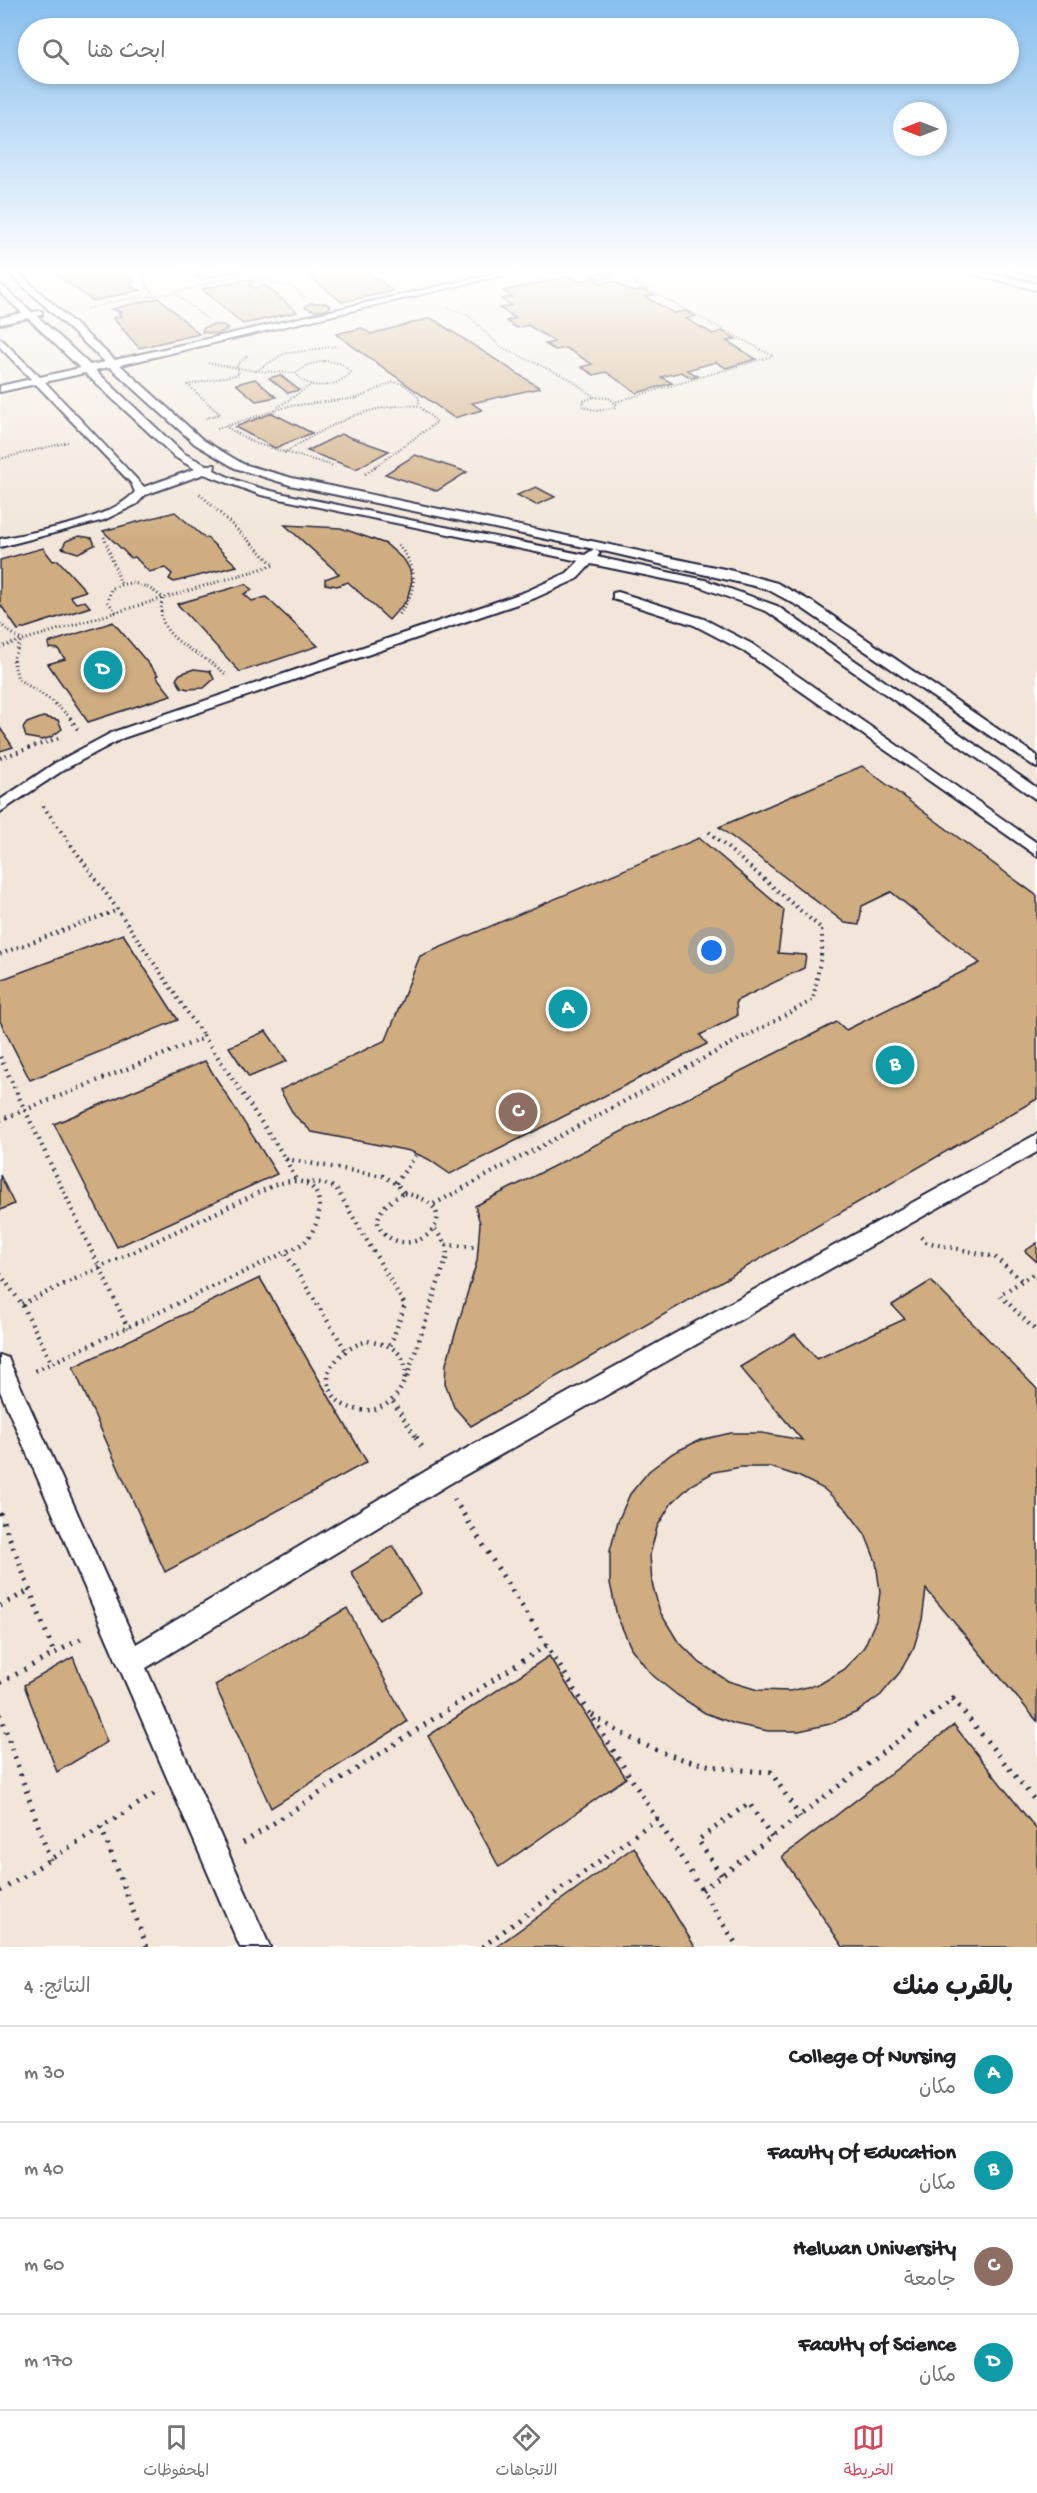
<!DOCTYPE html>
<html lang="ar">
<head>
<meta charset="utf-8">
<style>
	:root { --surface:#fff; --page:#f2f2f2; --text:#202124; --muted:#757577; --line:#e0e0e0; --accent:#d1495b }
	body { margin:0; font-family:"Gochi Hand","Playpen Sans Arabic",sans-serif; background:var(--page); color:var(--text); direction:rtl }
	.compass { position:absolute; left:893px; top:102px; width:54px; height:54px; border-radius:50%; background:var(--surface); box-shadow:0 3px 9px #0003; rotate:270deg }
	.you { position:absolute; left:712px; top:951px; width:21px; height:21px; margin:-15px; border:4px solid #fff; border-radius:50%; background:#1a73e8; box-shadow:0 0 0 9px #1a73e833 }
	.badge { display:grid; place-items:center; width:39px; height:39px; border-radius:50%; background:var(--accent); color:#fff; font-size:20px; font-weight:700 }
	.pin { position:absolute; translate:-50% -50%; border:3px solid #fff; box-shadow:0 2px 6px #0006 }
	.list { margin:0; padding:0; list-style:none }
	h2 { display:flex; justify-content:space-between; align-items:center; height:78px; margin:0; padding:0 24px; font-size:26px }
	h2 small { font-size:20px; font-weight:400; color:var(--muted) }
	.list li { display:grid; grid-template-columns:39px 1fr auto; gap:18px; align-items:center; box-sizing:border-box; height:96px; padding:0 24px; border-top:2px solid var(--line) }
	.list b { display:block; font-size:22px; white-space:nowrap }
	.list p { margin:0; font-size:20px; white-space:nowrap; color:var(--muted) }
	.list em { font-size:20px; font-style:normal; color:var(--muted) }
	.icon { flex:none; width:33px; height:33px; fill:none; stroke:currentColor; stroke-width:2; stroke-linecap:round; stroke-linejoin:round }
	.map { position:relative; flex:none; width:1037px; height:1947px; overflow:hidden; direction:ltr }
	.search { position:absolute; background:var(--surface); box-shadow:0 3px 9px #0003; left:18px; right:18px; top:18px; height:66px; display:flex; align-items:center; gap:15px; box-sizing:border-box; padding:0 21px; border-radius:33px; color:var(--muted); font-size:22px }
	.sheet { height:462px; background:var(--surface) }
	nav { display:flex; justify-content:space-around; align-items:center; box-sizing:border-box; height:84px; border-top:2px solid var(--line); background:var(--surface); font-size:16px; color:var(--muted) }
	nav a { display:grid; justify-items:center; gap:3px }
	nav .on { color:var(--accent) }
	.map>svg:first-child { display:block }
</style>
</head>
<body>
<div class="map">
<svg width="1037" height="1947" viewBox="0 0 1037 1947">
	<rect width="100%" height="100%" fill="#fff"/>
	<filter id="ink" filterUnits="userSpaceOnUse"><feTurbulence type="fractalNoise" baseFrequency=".0167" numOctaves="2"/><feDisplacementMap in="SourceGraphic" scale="12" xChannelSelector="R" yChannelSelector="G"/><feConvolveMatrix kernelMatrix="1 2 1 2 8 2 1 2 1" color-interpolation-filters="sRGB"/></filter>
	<g filter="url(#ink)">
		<polygon fill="#f1e6d9" points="0,269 998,269 1037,278 1037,1947 0,1947"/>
		<g fill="#cfad81" stroke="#22223b" stroke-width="1.5" fill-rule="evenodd">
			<polygon points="63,269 118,269 135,282 130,283 133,286 131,287 141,290 93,301 52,271"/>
			<polygon points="177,269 242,269 244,270 201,279 195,277 196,273 182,272"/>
			<polygon points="305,269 364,269 393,291 342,302 309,276 317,274 312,272 315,271"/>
			<polygon points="1010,270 1036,276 1030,281 1004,274"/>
			<polygon points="604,271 612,273 613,276 601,279 591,275"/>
			<polygon points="569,276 579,281 592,278 601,283 613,281 633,292 643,290 654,295 645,297 674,313 685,311 695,316 686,319 713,334 722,331 736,339 727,341 756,359 726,368 716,362 687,370 698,376 692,378 681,372 661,377 672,383 637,393 606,372 594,375 581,367 592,364 566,348 555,350 545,344 555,342 528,325 517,328 506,321 516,318 499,308 511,305 501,299 512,297 503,291"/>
			<polygon points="248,279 254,281 249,285 255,288 265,285 297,312 243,324 202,289"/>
			<polygon points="159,298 199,334 139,348 113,318 121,316 118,313 121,312 111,309"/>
			<polygon points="310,303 326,303 331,306 326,310 315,311 305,307"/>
			<polygon points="431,318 540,388 472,403 482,410 454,418 336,334 362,328 371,334"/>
			<polygon points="212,325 223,325 228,329 217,334 202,332 203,328"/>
			<polygon points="280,375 299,390 288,393 269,378"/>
			<polygon points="255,379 276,397 256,401 236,384"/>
			<polygon points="272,413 312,433 275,448 235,427"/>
			<polygon points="341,434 389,451 356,469 307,451"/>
			<polygon points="415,455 467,472 437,491 385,474"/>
			<polygon points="536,487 555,497 536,505 517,495"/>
			<polygon points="175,512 205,538 207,538 237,566 174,582 169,579 172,574 165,568 149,572 135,557 131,558 103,531"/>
			<polygon points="285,525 341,528 386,544 405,561 410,570 412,580 407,600 389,620 348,582 337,586 325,584 325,579 339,574"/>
			<polygon points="79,536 92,538 95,545 78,553 62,548 66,541"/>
			<polygon points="43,548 53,561 58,560 86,591 70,596 76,603 85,601 90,607 18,630 0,604 0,560"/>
			<polygon points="246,584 252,590 244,594 252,601 266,597 318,646 240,672 177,604"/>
			<polygon points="113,622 158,675 156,676 171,695 88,722 48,664 65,659 58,649 49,648 48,643"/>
			<polygon points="194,669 210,671 214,679 204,688 188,689 181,687 176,679 180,674"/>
			<polygon points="43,717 58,720 62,729 51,737 42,740 26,737 23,728 27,723"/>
			<polygon points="0,728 13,747 0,751"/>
			<polygon points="862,766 1037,896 1037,1099 471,1426 454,1407 445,1383 446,1364 477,1261 480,1223 475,1206 837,1022 846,1030 980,963 891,892 862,906 859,925 845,923 719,827"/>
			<polygon points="699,838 784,910 778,953 806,955 804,968 736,1001 737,1016 700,1035 707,1044 450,1174 428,1159 410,1151 312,1132 294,1115 280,1090 386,1040 420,956"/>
			<polygon points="123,934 178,1020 30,1080 0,1021 0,980"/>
			<polygon points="266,1031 287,1061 249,1077 229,1047"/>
			<polygon points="205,1061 277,1174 117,1247 54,1124"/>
			<polygon points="0,1175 14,1204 0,1210"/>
			<polygon points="1037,1243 1037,1262 1025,1251"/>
			<polygon points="260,1278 367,1462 165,1572 73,1367"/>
			<path d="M931 1281 1037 1389V1721L926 1589 922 1620 914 1647 900 1672 881 1695 857 1712 830 1724 799 1731H768L735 1724 705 1713 677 1695 651 1674 631 1648 617 1616 610 1583V1551L618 1521 630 1494 649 1471 673 1453 700 1440 731 1433H762L802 1440 740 1367 795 1334 817 1359 905 1319 892 1305ZM741 1467H770L798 1476 824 1489 846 1509 865 1534 876 1562 880 1592 876 1620 864 1647 845 1669 820 1684 790 1691 758 1690 728 1681 700 1663 677 1640 660 1612 652 1583 650 1555 657 1527 671 1504 691 1485 714 1472Z"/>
			<polygon points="393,1546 421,1593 379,1620 351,1572"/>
			<polygon points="347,1608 407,1722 271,1808 215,1685"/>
			<polygon points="549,1656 626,1778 499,1867 428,1736"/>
			<polygon points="73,1657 107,1742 57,1772 24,1685"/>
			<polygon points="954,1725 1037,1830 1037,1947 843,1947 782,1857"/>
			<polygon points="634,1847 695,1947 496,1947"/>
		</g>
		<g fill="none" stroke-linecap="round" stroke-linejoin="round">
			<g stroke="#22223b" stroke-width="4">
				<g id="lane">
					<path d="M5 269H14L115 360 515 269H530L120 365 203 440 243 464 292 478 729 570 777 583 812 602 1037 756V768L802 608 767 589 595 549 600 553 597 557 705 580 777 606 1037 788V800L768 612 698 586 591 564 577 579 535 598 123 738 65 769 0 812V800L55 763 113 732 525 592 567 573 579 561 261 495 204 474 145 495 137 504 104 520 0 547V539C38 531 108 521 135 492L131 483 36 384 0 392V386L31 379 0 347V338L40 377 80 368 28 318 0 324V318L22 313 0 292V284L32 312 42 311V315L37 316 90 365 105 362ZM110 367 195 444 235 468 290 485 594 549 585 555C503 538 420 523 338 505 297 496 251 490 214 470L215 465H206L183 453 95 370ZM85 373 175 457 195 469 144 487 45 382Z"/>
					<polygon points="953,269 969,269 1037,284 1037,290"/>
					<polygon points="1016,269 1037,269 1037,275 1018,271"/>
					<polygon points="618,592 704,619 752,644 1037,843 1037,856 742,650 694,625 613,599 613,593"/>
					<polygon points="1037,1134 1037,1152 449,1484 146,1668 270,1947 240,1947 0,1391 0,1355 8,1358 11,1365 136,1644 431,1468"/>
				</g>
			</g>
			<g stroke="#22223b" stroke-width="2" stroke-dasharray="1 2" stroke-linecap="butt">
				<polyline points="144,269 146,286 157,296"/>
				<polyline points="386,269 396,272 410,269"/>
				<polyline points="609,269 773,356 615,402"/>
				<polyline points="243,273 296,289 304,299"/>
				<polyline points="175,293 208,320"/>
				<polyline points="448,308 468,315 499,346 570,379 594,397"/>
				<polyline points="86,309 121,300 175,293 260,269"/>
				<path d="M324 361 340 363 351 372C339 388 307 392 296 373L307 365Z"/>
				<polyline points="208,363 256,371 283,354 337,346"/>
				<polyline points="256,371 296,373"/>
				<polygon points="594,397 609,398 616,404 615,407 597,411 584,407 583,401"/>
				<polyline points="278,407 311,385"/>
				<polyline points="206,418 220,414 188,385 239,374 237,365 248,355"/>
				<polyline points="225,426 254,443 334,466"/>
				<polyline points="217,429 289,406 358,398 393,382 403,384 415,393 419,398 419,406 437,422 373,468"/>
				<path d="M284 453C327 427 368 402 419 406"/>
				<polyline points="0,459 68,442"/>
			</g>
			<g stroke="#22223b" stroke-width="3" stroke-dasharray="1 3" stroke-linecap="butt">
				<polyline points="365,474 376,466"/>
				<polyline points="104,537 121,584"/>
				<path d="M398 545C419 569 418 591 398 615"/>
				<path d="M116 612 108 602 111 589C131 578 146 584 163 598 151 642 202 649 227 676"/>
				<polyline points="0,624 21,640 13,660 18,679 52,701 72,719"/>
				<polyline points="0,647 274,565 199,493"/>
			</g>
			<g stroke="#22223b" stroke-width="4" stroke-dasharray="1.5 4.5" stroke-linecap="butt">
				<polyline points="70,718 79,731"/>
				<polyline points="0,758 59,738"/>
				<polyline points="43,806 118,910 204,1037"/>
				<polyline points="709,832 822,929 822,950 813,1000 745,1037"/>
				<polyline points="0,954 118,910"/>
			</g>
			<g stroke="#22223b" stroke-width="4.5" stroke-dasharray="1.5 5" stroke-linecap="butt">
				<polyline points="203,1035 286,1159 296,1180"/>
				<polyline points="0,1057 128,1328"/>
				<polyline points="0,1120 204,1038"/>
				<polyline points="286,1159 383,1176 396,1183 404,1193"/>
				<polyline points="306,1182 323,1183 336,1188 405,1305 390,1346"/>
				<polyline points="396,1183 417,1154"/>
				<path d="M404 1193C473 1207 418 1262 386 1235 381 1231 377 1225 378 1219 381 1206 394 1198 404 1193Z"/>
				<polyline points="434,1204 747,1035"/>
				<polyline points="921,1237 926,1242 995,1257 1022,1281"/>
				<polyline points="446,1245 479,1247"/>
				<polyline points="286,1254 345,1349"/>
				<polyline points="0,1274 22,1304 52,1363"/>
				<polyline points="1037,1278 1033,1274 1000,1295 1037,1332"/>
				<path d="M22 1304 277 1184C325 1169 330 1216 303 1244L33 1372"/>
				<path d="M368 1341C375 1343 384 1344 390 1347 427 1366 391 1429 344 1405 332 1398 328 1387 328 1374 336 1356 349 1346 368 1341Z"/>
				<polyline points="407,1377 447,1256 446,1245 435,1229"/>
				<polyline points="393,1402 417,1439"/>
			</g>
			<g stroke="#22223b" stroke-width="5" stroke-dasharray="2 7" stroke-linecap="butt">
				<polyline points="416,1437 425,1452"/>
				<polyline points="454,1499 738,1947"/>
				<polyline points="0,1513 54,1653"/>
				<polyline points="0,1606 30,1590"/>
				<polyline points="0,1683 86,1636"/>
				<polyline points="0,1714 50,1860"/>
				<path d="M592 1715C652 1755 699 1769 771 1772L800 1817"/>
				<polyline points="101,1827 147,1947"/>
				<polyline points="243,1843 547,1645"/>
				<polyline points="721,1875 698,1840 749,1803 772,1838"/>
				<polyline points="702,1890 953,1699 1037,1803"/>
				<polyline points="0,1891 154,1794"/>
				<polyline points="482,1947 658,1818"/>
			</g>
			<use href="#lane" fill="#fff" fill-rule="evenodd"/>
		</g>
	</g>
	<linearGradient id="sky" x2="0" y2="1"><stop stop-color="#88bfee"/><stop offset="0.5" stop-color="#fff"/><stop offset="1" stop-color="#fff" stop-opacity="0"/></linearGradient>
	<rect width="1037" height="541" fill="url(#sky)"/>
</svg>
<svg class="compass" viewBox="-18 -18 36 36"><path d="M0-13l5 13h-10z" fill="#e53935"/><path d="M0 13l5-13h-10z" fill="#757577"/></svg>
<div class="you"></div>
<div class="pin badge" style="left:568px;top:1009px;background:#0f9aa8">A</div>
<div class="pin badge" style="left:895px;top:1065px;background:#0f9aa8">B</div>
<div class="pin badge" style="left:518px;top:1112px;background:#8d6e63">C</div>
<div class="pin badge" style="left:103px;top:670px;background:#0f9aa8">D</div>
<div class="search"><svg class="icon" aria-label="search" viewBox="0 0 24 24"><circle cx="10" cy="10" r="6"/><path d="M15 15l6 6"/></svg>ابحث هنا</div>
</div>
<section class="sheet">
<h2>بالقرب منك<small>النتائج: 4</small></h2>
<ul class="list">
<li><span class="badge" style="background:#0f9aa8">A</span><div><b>College Of Nursing</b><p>مكان</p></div><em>30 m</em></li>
<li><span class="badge" style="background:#0f9aa8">B</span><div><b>Faculty Of Education</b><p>مكان</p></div><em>40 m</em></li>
<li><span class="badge" style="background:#8d6e63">C</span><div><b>Helwan University</b><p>جامعة</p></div><em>60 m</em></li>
<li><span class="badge" style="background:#0f9aa8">D</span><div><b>Faculty of Science</b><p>مكان</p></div><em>170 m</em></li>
</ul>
</section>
<nav>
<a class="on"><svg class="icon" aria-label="map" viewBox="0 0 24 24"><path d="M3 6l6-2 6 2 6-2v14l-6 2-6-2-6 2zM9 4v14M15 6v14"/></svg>الخريطة</a>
<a><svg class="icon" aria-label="directions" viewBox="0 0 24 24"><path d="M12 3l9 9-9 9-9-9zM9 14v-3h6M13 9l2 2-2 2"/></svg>الاتجاهات</a>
<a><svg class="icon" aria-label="saved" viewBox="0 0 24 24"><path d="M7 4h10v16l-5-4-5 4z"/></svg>المحفوظات</a>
</nav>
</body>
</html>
